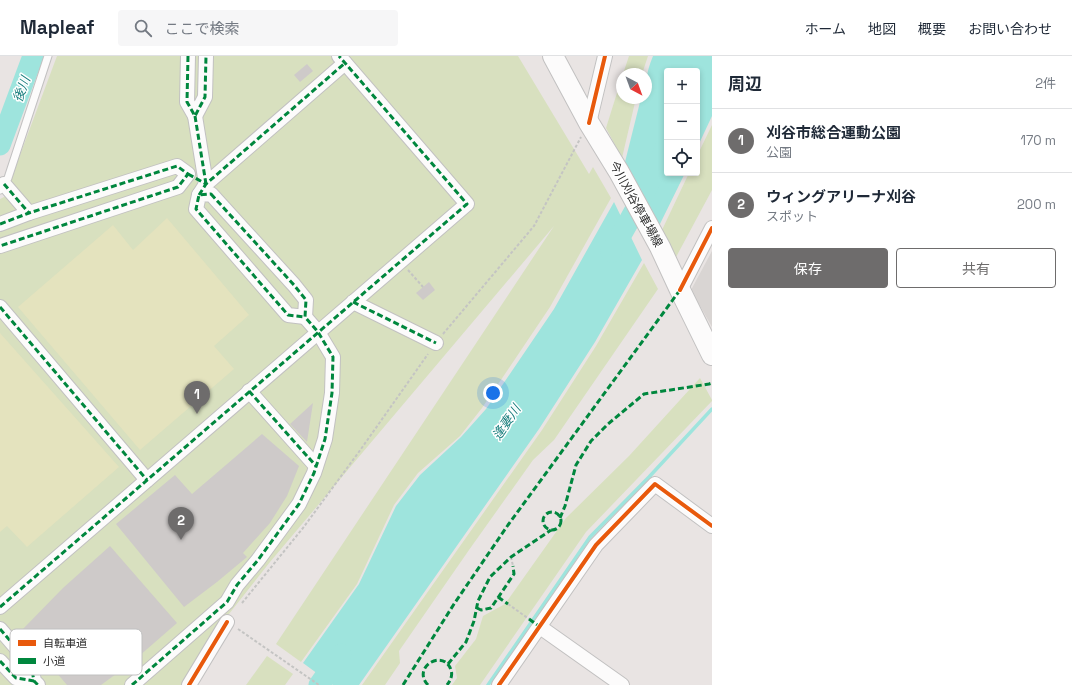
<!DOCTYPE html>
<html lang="ja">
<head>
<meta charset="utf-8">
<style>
	:root { --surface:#fff; --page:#f6f6f7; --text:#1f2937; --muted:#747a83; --line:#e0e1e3; --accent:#6e6c6c }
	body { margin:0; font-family:"Space Grotesk","Noto Sans JP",sans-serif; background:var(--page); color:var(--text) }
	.controls { position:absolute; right:12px; top:12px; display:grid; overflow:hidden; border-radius:4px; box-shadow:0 2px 6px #0003 }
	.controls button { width:36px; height:36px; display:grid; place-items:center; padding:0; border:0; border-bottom:1px solid var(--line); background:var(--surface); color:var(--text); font:20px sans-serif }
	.compass { position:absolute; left:616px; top:12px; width:36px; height:36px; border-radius:50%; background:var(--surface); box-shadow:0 2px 6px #0003; rotate:139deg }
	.you { position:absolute; left:493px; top:337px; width:14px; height:14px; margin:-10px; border:3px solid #fff; border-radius:50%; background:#1a73e8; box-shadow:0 0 0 6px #1a73e833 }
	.badge { display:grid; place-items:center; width:26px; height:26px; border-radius:50%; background:var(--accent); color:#fff; font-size:13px; font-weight:700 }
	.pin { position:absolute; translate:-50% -33px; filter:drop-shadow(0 1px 2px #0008) }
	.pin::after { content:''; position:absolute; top:21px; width:14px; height:12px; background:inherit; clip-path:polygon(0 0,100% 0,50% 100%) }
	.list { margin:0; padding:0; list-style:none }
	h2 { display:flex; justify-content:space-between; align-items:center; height:52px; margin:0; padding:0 16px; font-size:17px }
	h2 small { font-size:13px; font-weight:400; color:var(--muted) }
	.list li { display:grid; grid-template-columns:26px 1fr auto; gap:12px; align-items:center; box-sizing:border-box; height:64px; padding:0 16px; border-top:1px solid var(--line) }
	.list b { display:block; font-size:15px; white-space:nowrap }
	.list p { margin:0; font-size:13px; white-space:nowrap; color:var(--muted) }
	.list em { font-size:13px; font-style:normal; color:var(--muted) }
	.actions { display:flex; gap:8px; padding:12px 16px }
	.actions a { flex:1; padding:9px 0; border:1px solid var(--accent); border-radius:4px; text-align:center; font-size:14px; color:var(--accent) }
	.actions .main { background:var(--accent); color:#fff }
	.icon { flex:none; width:22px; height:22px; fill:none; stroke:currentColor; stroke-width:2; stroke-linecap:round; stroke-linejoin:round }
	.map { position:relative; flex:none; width:712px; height:629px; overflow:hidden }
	header { display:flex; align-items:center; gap:24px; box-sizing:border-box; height:56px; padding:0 20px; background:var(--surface); border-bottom:1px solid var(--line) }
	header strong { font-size:19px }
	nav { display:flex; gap:22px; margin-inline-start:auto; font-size:14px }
	.search { width:280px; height:36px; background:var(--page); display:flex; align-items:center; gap:10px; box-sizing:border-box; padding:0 14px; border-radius:4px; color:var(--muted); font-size:15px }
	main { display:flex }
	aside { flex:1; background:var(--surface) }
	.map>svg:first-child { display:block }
</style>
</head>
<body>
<header>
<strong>Mapleaf</strong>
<div class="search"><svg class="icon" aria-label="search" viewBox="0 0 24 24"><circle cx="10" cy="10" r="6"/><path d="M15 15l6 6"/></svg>ここで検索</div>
<nav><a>ホーム</a><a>地図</a><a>概要</a><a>お問い合わせ</a></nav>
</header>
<main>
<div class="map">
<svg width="712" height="629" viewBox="0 0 712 629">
	<rect width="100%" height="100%" fill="#e9e4e3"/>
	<g fill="#d8e0bf">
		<polygon points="57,0 518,0 589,118 593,111 611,142 550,251 482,352 460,380 418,417 394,449 357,528 301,606 276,588 554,170 270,506 225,563 185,629 0,629 0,143 6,140 13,128 11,123"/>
		<polygon points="629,0 648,0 642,18 623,18"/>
		<polygon points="622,21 622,42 636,42 622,102 606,72"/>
		<polygon points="712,69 712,134 675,203 662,174 689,117 697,117 697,100"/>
		<polygon points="644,207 658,233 554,384 533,404 469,494 399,595 400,607 385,629 362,629 542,374 596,290"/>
		<polygon points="700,322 712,344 712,345 586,476 480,629 452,629 457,622 455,610 476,583 483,560 505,548 566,462 629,400"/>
		<polygon points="267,600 293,618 285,629 246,629"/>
	</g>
	<g fill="#e4e3be">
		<polygon points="167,162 249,259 214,290 234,313 140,394 18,251 113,169 133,194"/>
		<polygon points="0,277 119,411 27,491 7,470 0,476"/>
	</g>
	<polygon fill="#d9d5d3" points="712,195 712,271 691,234"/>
	<g fill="#9ee4dd">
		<path d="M653 0H712V60L697 92V15H667V117H685L658 172 625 106 641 42H646C646 24 646 17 653 0Z"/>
		<polygon points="614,146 642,204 595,286 539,373 359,629 333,629 303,607 359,528 396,450 420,419 461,381 486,353 554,253"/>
	</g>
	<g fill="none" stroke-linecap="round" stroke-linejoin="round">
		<polyline stroke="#9ee4dd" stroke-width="3.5" points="488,629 590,481 649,421 712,353"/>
		<g stroke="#9ee4dd" stroke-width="21">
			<polyline points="0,89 33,0"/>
			<path d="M611 196C632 161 652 125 667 88"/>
			<polyline points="319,629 341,598"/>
		</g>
	</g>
	<g fill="#cecac9">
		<polygon points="307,8 313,15 300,26 294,19"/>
		<polygon points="429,226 435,234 423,244 416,237"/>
		<polygon points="313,347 307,386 290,368"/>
		<polygon points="262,378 299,410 287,440 270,467 243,497 247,501 217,526 184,551 116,468 175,419 192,438"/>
		<polygon points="110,490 177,567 131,607 101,629 67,629 21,575 63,532"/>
	</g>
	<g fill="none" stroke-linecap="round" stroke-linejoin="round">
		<g stroke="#c2c1c1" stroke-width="9">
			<polyline id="lane" points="0,134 8,122 48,0"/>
		</g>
		<g stroke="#c2c1c1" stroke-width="16">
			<g id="street">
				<polyline points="188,0 187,46 195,60 205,41 206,0"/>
				<polyline points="195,60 206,128"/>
				<polyline points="589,67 605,0"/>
				<polyline points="4,128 29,157"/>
				<polygon points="211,138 294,229 306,244 305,261 288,259 196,153 199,139"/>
				<polyline points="199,139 206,128 345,7"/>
				<polyline points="0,168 29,157 177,110 188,118 178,131 0,190"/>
				<polyline points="680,234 712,172"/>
				<polyline points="353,246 436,287"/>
				<polyline points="0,251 147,424"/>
				<polyline points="249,335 316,410"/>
				<polyline points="0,551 467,148 339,0"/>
				<polyline points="540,571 622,629"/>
				<polyline points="0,573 31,609 34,625 38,629"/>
				<polyline points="0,605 16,622 34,625"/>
				<polyline points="132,629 227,546 237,529 258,504 299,448 314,417 325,383 332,337 333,301 318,276 305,261"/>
				<polyline points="189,629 227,566"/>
				<polyline points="499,629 596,489 655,428 712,470"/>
			</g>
		</g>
		<g stroke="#c2c1c1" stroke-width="22">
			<polyline id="secondary" points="553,0 589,67 619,116 660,191 680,234 712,299"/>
		</g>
		<g stroke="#c4c4c3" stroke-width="2" stroke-dasharray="3 2" stroke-linecap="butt">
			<polyline points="408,214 423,231"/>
			<polyline points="443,278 534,170 581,81"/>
			<polyline points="511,501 513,510"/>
			<polyline points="242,547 303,472 361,393 428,298"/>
			<polyline points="508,548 529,563"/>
			<polyline points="238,573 319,629"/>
		</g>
		<use href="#lane" stroke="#fcfbfb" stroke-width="7"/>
		<use href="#street" stroke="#fcfbfb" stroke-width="14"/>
		<use href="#secondary" stroke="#fcfbfb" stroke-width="20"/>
		<g stroke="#00873e" stroke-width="3" stroke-dasharray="6 3" stroke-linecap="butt">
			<polyline points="188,0 187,46 195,60 205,41 206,0"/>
			<polyline points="195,60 206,128"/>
			<polyline points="188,118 206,128"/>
			<polyline points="4,128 29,157"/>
			<polygon points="211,138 294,229 306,244 305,261 288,259 196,153 199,139"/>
			<polyline points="199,139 206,128 345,7"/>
			<polyline points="0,168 29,157 177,110 188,118 178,131 0,190"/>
			<polyline points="353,246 436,287"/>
			<polyline points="0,251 147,424"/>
			<polyline points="249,335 316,410"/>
			<circle cx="552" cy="465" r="9"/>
			<polyline points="560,462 565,450 576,409 591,385 608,368 644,338 709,328 712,327"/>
			<polyline points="498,541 508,548"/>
			<polyline points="0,551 467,148 339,0"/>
			<polyline points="477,552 481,554 491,552 514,518 513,510"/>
			<polyline points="529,563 540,571"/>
			<polyline points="0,573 31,609 34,625 38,629"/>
			<polyline points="0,605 16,622 34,625"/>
			<polyline points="448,608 466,586 474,565 478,545 490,521 511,501 551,474"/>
			<polyline points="132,629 227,546 237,529 258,504 299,448 314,417 325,383 332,337 333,301 318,276 305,261"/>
			<polyline points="403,629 454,548 508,469 680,234"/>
			<path d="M428 629C411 611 444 592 451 614 453 620 450 625 447 629"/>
		</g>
		<g stroke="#fff" stroke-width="6">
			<g id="cycleway">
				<polyline points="589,67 605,0"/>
				<polyline points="680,234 712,172"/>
				<polyline points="189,629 227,566"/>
				<polyline points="499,629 596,489 655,428 712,470"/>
			</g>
		</g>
		<use href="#cycleway" stroke="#e8590c" stroke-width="4"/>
	</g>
	<g text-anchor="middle" stroke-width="3" stroke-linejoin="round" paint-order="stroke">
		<g font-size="12" fill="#2c2c2c" stroke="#fff">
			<text transform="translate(636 148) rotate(61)" y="4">今川刈谷停車場線</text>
		</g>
		<g font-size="13" font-style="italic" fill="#1a7f7e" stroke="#fff">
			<text transform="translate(21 33) rotate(-70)" y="5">後川</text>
			<text transform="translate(506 366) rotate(-56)" y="5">逢妻川</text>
		</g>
	</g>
	<rect x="10" y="573" width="132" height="46" rx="6" fill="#fff" stroke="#c0c0c0" stroke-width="1"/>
	<rect x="18" y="584" width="18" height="6" fill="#e8590c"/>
	<rect x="18" y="602" width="18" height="6" fill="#00873e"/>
	<g font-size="11" fill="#2c2c2c">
		<text x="43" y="591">自転車道</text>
		<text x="43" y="609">小道</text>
	</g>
</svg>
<div class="controls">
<button>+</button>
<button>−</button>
<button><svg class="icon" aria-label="locate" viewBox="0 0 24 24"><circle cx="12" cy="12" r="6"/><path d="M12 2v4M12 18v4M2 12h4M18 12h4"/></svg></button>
</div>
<svg class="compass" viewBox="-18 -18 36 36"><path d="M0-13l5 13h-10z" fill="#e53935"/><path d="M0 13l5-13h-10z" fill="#747a83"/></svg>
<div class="you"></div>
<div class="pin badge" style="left:197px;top:358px">1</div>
<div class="pin badge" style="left:181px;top:484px">2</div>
</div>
<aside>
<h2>周辺<small>2件</small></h2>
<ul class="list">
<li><span class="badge">1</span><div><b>刈谷市総合運動公園</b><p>公園</p></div><em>170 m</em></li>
<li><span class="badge">2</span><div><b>ウィングアリーナ刈谷</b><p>スポット</p></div><em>200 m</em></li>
</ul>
<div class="actions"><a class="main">保存</a><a>共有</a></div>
</aside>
</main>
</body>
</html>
